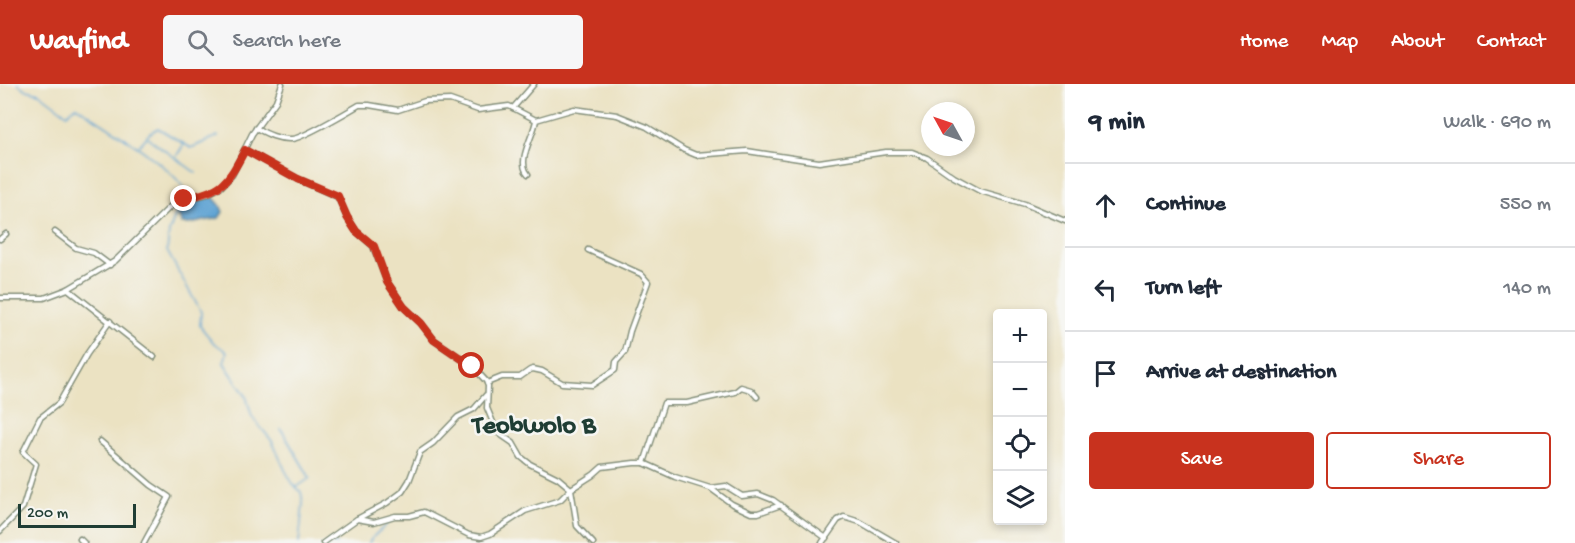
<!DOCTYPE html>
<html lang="en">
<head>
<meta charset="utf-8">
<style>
	:root { --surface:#fff; --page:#f6f6f7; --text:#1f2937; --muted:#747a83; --line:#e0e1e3; --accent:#c8321e }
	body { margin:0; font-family:"Gochi Hand",sans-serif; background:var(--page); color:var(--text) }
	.controls { position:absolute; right:18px; bottom:18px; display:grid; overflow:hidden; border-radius:6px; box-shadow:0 3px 9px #0003 }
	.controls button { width:54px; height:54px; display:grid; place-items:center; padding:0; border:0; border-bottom:2px solid var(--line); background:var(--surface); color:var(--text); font:30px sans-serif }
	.compass { position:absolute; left:921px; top:18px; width:54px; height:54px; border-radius:50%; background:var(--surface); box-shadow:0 3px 9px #0003; rotate:310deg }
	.scale { position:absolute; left:18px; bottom:15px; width:118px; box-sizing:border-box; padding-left:6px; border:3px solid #1f3d34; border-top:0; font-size:16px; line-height:21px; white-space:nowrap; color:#1f3d34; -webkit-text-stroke:4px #f6f6f2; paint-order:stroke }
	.stop { position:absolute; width:18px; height:18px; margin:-14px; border:4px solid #c8321e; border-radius:50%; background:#fff }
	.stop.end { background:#c8321e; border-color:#fff; box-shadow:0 2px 6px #0008 }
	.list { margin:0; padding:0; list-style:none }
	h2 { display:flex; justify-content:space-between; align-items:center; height:78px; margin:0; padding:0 24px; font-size:26px }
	h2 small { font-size:20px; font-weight:400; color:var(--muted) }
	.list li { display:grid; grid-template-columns:39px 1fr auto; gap:18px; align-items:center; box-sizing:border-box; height:84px; padding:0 24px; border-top:2px solid var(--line) }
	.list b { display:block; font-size:22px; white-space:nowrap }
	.list em { font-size:20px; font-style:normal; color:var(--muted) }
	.actions { display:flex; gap:12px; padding:18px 24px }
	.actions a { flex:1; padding:14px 0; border:2px solid var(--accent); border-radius:6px; text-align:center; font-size:21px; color:var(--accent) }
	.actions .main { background:var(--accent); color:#fff }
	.icon { flex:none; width:33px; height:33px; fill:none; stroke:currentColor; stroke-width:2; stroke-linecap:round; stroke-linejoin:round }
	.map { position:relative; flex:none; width:1065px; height:459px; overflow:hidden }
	header { display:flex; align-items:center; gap:36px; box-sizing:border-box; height:84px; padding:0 30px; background:var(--accent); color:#fff }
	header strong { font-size:28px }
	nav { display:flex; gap:33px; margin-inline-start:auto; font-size:21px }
	.search { width:420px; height:54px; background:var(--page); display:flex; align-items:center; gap:15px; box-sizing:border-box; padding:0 21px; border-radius:6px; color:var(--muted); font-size:22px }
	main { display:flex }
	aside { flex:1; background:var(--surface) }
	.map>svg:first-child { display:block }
</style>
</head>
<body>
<header>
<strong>Wayfind</strong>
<div class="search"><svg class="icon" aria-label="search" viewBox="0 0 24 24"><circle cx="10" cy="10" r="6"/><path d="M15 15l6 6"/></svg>Search here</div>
<nav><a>Home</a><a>Map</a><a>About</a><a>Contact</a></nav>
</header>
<main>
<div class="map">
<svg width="1065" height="459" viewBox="0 0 1065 459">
	<rect width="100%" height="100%" fill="#f6f6f2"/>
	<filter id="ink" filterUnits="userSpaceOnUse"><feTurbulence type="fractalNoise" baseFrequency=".0167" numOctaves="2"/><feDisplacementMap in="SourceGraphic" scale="12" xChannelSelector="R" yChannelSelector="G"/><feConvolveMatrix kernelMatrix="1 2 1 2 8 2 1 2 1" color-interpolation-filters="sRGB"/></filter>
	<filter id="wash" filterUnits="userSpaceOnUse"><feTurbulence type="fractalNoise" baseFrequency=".008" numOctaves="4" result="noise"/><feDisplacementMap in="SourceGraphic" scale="24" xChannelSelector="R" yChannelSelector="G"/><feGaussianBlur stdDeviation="1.35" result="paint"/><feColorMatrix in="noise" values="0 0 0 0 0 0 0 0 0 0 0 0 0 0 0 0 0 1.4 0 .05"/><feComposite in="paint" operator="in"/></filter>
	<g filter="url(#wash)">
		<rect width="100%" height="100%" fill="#ebe2c2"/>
		<polygon fill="#5ea3d3" stroke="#3e7084" stroke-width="1.5" points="213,113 220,121 223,128 219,134 189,140 182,140 177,127 180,120"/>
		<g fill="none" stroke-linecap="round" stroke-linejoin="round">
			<g stroke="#5ea3d3" stroke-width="1.5">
				<path d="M18 0 27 6 39 9 67 30 76 22C97 36 187 90 187 113"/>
				<polyline points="148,54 196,89"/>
				<polyline points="139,62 150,49 158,44 191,64 218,52"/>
				<polyline points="176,73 184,60"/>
				<polyline points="177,127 169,148 167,167 201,228 200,242 213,258 227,268 224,279 246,312 252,333 272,357 285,386 293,400 301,408 303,419 299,459"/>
				<polyline points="281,345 310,394 297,403"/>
				<polyline points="329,457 336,459"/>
				<path d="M369 459C372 451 384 445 390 436"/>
			</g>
		</g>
	</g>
	<g filter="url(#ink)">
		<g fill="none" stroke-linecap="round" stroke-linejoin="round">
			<g stroke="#85907b" stroke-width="7">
				<g id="minor">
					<polyline points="513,24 534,0"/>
					<path d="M256 44C267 50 279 56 292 55 303 54 347 28 359 21H369L398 26 425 17 450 16 478 26 509 22 536 36 574 25 617 31 647 43 684 66 696 71 747 67 819 78 886 68H912L927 74 954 93 980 107 1025 120 1065 137"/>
					<polyline points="245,66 298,95 338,113 347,133 356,147 373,162 387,198 404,223 421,239 434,256 472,282 486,297 488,302 487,324 497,348 513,359 521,373 530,380 558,394 571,405 577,442 593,459"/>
					<path d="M528 90C516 77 534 52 536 36"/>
					<polyline points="55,148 76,164 94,169 110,181"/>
					<polyline points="0,155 6,150"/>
					<polyline points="68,205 154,273"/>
					<polyline points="0,214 44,214 68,205 115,177 175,118 207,110 221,103 232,91 252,50 276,17 282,0"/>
					<polyline points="487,299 502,293 520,293 530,286 533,285 542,287 562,299 592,301 615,286 616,278 625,268 630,247 648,198 641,190 588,166"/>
					<polyline points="100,357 151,401 169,413 144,459"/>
					<polyline points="644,379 664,319 687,319 735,308 741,303 751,306 757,313"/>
					<polyline points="711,404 726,402 742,412 758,410 773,416 826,454"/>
					<polyline points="357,435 387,419 402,408 409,397 420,368 433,359 458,333 474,325 486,311"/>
					<polyline points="0,447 23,423 36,380 23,368 40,334 59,319 87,270 110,237"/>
					<polyline points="80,455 84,459"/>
					<polyline points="323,459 357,435 374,438 395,432 409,432 424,428 469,451 481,453 490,450 525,427 560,416 571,405 593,391 602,383 634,379 644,379 675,393 710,404 732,420 751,429 758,429 781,421"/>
					<polyline points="822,459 838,436 844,433 860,438 896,459"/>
				</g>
			</g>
			<use href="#minor" stroke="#fff" stroke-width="4"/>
		</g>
	</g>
	<g fill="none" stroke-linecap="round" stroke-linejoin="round" filter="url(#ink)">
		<path stroke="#c8321e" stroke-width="8" d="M184 115C224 105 226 101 245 66L298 95 338 112 347 133 356 147 374 162 387 198 404 223 421 239 434 256 472 282"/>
	</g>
	<g text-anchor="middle" stroke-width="5" stroke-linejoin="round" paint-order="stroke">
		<g font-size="26" font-weight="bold" fill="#1f3d34" stroke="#f6f6f2">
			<text x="534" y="348">Teobwolo B</text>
		</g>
	</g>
</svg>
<div class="controls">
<button>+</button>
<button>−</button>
<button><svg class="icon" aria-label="locate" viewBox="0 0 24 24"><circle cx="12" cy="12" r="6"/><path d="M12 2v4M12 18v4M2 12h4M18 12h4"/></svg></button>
<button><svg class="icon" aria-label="layers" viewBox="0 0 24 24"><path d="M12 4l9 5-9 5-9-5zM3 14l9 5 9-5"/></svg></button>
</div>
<svg class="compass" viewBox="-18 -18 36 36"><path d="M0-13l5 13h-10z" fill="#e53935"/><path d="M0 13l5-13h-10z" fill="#747a83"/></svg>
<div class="scale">200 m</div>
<div class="stop" style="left:472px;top:282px"></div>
<div class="stop end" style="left:184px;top:115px"></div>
</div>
<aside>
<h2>9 min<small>Walk · 690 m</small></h2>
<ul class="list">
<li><svg class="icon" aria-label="ahead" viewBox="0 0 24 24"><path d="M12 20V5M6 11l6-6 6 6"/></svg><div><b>Continue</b></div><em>550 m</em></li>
<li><svg class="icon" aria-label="left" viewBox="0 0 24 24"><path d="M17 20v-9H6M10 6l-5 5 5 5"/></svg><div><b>Turn left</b></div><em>140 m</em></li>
<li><svg class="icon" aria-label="arrive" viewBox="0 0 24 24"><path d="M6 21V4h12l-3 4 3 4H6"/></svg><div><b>Arrive at destination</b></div></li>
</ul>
<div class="actions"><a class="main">Save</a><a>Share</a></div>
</aside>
</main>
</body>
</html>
